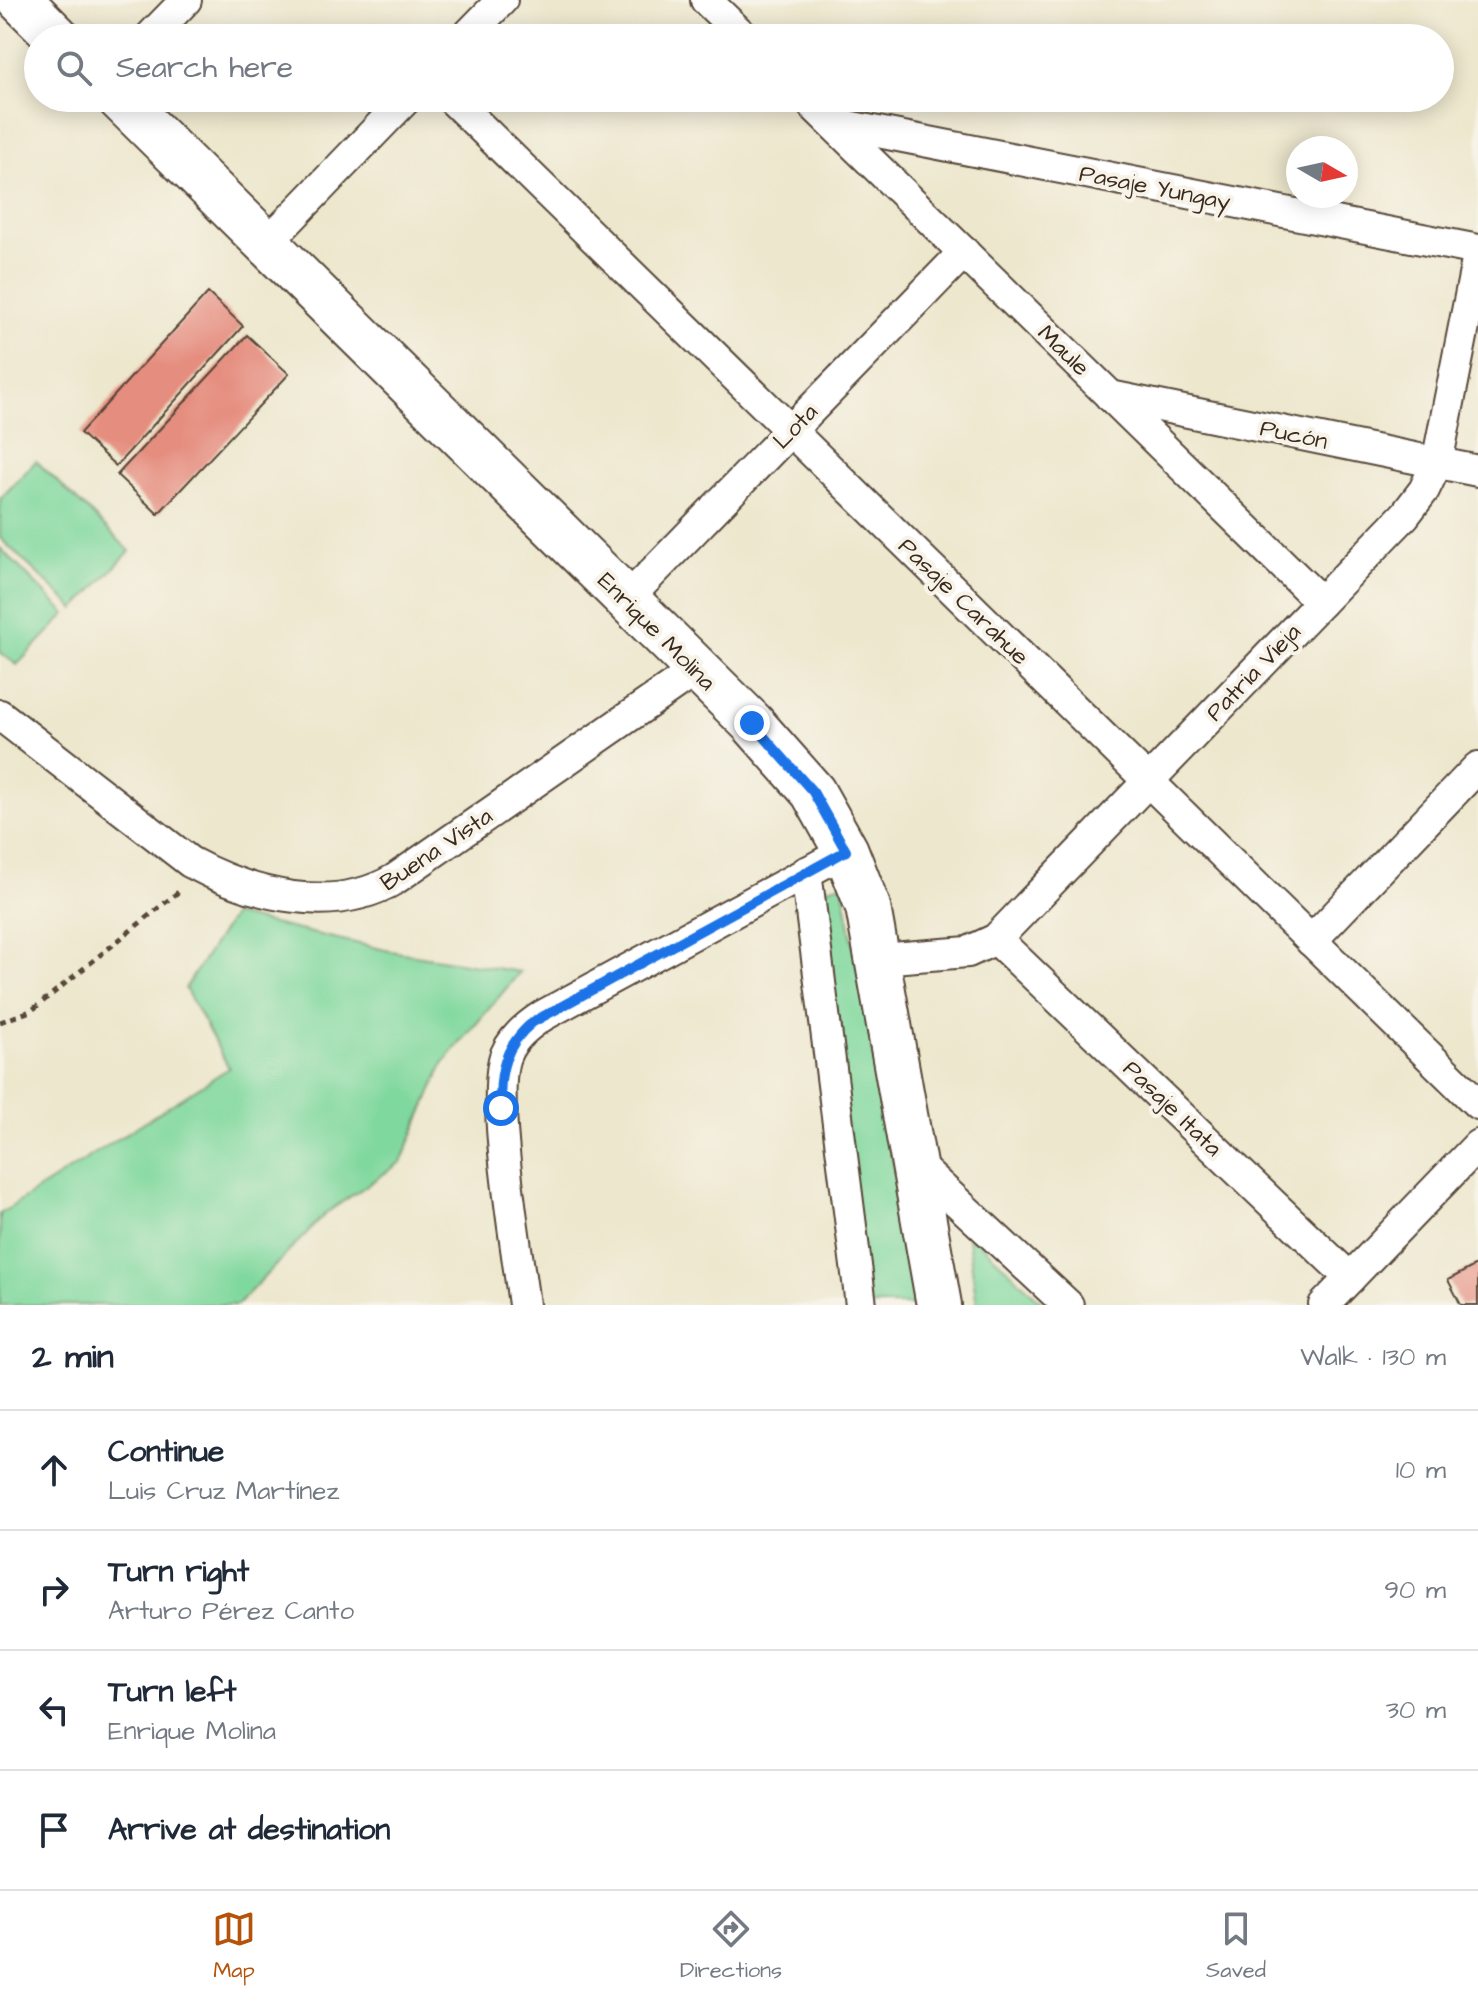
<!DOCTYPE html>
<html lang="en">
<head>
<meta charset="utf-8">
<style>
	:root { --surface:#fff; --page:#f2f2f3; --text:#1f2937; --muted:#747a83; --line:#e0e1e3; --accent:#b45309 }
	body { margin:0; font-family:"Architects Daughter",sans-serif; background:var(--page); color:var(--text) }
	.compass { position:absolute; left:1286px; top:136px; width:72px; height:72px; border-radius:50%; background:var(--surface); box-shadow:0 4px 20px #0003; rotate:99deg }
	.stop { position:absolute; width:24px; height:24px; margin:-18px; border:6px solid #1a73e8; border-radius:50%; background:#fff }
	.stop.end { background:#1a73e8; border-color:#fff; box-shadow:0 2px 8px #0008 }
	.list { margin:0; padding:0; list-style:none }
	h2 { display:flex; justify-content:space-between; align-items:center; height:104px; margin:0; padding:0 32px; font-size:34px }
	h2 small { font-size:26px; font-weight:400; color:var(--muted) }
	.list li { display:grid; grid-template-columns:52px 1fr auto; gap:24px; align-items:center; box-sizing:border-box; height:120px; padding:0 32px; border-top:2px solid var(--line) }
	.list b { display:block; font-size:30px; white-space:nowrap }
	.list p { margin:0; font-size:26px; white-space:nowrap; color:var(--muted) }
	.list em { font-size:26px; font-style:normal; color:var(--muted) }
	.icon { flex:none; width:44px; height:44px; fill:none; stroke:currentColor; stroke-width:2; stroke-linecap:round; stroke-linejoin:round }
	.map { position:relative; flex:none; width:1478px; height:1305px; overflow:hidden }
	.search { position:absolute; background:var(--surface); box-shadow:0 4px 20px #0003; left:24px; right:24px; top:24px; height:88px; display:flex; align-items:center; gap:20px; box-sizing:border-box; padding:0 28px; border-radius:44px; color:var(--muted); font-size:30px }
	.sheet { height:584px; background:var(--surface) }
	nav { display:flex; justify-content:space-around; align-items:center; box-sizing:border-box; height:112px; border-top:2px solid var(--line); background:var(--surface); font-size:22px; color:var(--muted) }
	nav a { display:grid; justify-items:center; gap:4px }
	nav .on { color:var(--accent) }
	.map>svg:first-child { display:block }
</style>
</head>
<body>
<div class="map">
<svg width="1478" height="1305" viewBox="0 0 1478 1305">
	<rect width="100%" height="100%" fill="#f7f3e8"/>
	<filter id="ink" filterUnits="userSpaceOnUse"><feTurbulence type="fractalNoise" baseFrequency=".0125" numOctaves="2"/><feDisplacementMap in="SourceGraphic" scale="16" xChannelSelector="R" yChannelSelector="G"/><feConvolveMatrix kernelMatrix="1 2 1 2 8 2 1 2 1" color-interpolation-filters="sRGB"/></filter>
	<filter id="wash" filterUnits="userSpaceOnUse"><feTurbulence type="fractalNoise" baseFrequency=".006" numOctaves="4" result="noise"/><feDisplacementMap in="SourceGraphic" scale="32" xChannelSelector="R" yChannelSelector="G"/><feGaussianBlur stdDeviation="1.8" result="paint"/><feColorMatrix in="noise" values="0 0 0 0 0 0 0 0 0 0 0 0 0 0 0 0 0 1.4 0 .05"/><feComposite in="paint" operator="in"/></filter>
	<g filter="url(#wash)">
		<rect width="100%" height="100%" fill="#ede7cd"/>
		<g fill="#7fd89d" stroke="#5d815e" stroke-width="2">
			<polygon points="36,461 130,551 75,609 0,538 0,499"/>
			<polygon points="0,548 66,614 17,665 0,652"/>
			<polygon points="842,884 919,1305 869,1305 816,891"/>
			<polygon points="233,915 390,951 520,972 444,1062 401,1162 326,1213 237,1305 0,1305 0,1214 229,1068 185,988"/>
			<polygon points="967,1231 1045,1305 977,1305"/>
		</g>
		<g id="blocks">
			<g fill="#e58d7f">
				<polygon points="208,293 243,326 116,466 80,433"/>
				<polygon points="247,335 289,374 158,514 117,475"/>
				<polygon points="1478,1264 1478,1305 1461,1305 1448,1280"/>
			</g>
		</g>
	</g>
	<g filter="url(#ink)">
		<use href="#blocks" fill-opacity="0" stroke="#564638" stroke-width="2"/>
		<g fill="none" stroke-linecap="round" stroke-linejoin="round">
			<g stroke="#564638" stroke-width="34">
				<g id="minor">
					<polyline points="706,0 745,38"/>
					<polyline points="149,38 186,0"/>
					<polyline points="465,38 502,0"/>
					<polyline points="451,98 1478,1104"/>
					<polyline points="806,98 1321,602"/>
					<polyline points="832,123 1478,250"/>
					<polyline points="266,244 407,98"/>
					<polyline points="1110,396 1478,471"/>
					<polyline points="626,600 964,252"/>
					<path d="M0 715 190 862C251 895 333 916 395 879L696 670"/>
					<polyline points="806,872 861,1305"/>
					<polyline points="996,939 1350,1278"/>
					<polyline points="1311,941 1478,767"/>
					<polyline points="879,959 968,952 996,939 1405,515 1424,490 1437,463 1478,256"/>
					<polyline points="914,1162 1068,1305"/>
					<path d="M524 1305C518 1255 489 1092 506 1054 513 1037 528 1025 544 1015L846 851"/>
					<polyline points="1324,1305 1478,1145"/>
				</g>
			</g>
			<g stroke="#564638" stroke-width="48">
				<g id="secondary">
					<polyline points="20,0 58,38"/>
					<polyline points="119,98 752,723 813,792 846,851 868,907 939,1305"/>
				</g>
			</g>
			<polyline stroke="#564638" stroke-width="5" stroke-dasharray="6 6" stroke-linecap="butt" points="0,1022 31,1011 182,889"/>
			<use href="#minor" stroke="#fff" stroke-width="30"/>
			<use href="#secondary" stroke="#fff" stroke-width="44"/>
		</g>
	</g>
	<g fill="none" stroke-linecap="round" stroke-linejoin="round" filter="url(#ink)">
		<path stroke="#1a73e8" stroke-width="10" d="M501 1108C498 1073 505 1045 533 1022L846 851 813 792 752 723"/>
	</g>
	<g text-anchor="middle" stroke-width="8" stroke-linejoin="round" paint-order="stroke">
		<g font-size="24" fill="#3b2a1e" stroke="#f7f3e8">
			<text transform="translate(1155 187) rotate(11)" y="8">Pasaje Yungay</text>
			<text transform="translate(1064 350) rotate(44)" y="8">Maule</text>
			<text transform="translate(795 426) rotate(-46)" y="8">Lota</text>
			<text transform="translate(1294 434) rotate(12)" y="8">Pucón</text>
			<text transform="translate(964 601) rotate(44)" y="8">Pasaje Carahue</text>
			<text transform="translate(657 631) rotate(45)" y="8">Enrique Molina</text>
			<text transform="translate(1253 672) rotate(-46)" y="8">Patria Vieja</text>
			<text transform="translate(436 849) rotate(-34)" y="8">Buena Vista</text>
			<text transform="translate(1173 1108) rotate(44)" y="8">Pasaje Itata</text>
		</g>
	</g>
</svg>
<svg class="compass" viewBox="-18 -18 36 36"><path d="M0-13l5 13h-10z" fill="#e53935"/><path d="M0 13l5-13h-10z" fill="#747a83"/></svg>
<div class="stop" style="left:501px;top:1108px"></div>
<div class="stop end" style="left:752px;top:723px"></div>
<div class="search"><svg class="icon" aria-label="search" viewBox="0 0 24 24"><circle cx="10" cy="10" r="6"/><path d="M15 15l6 6"/></svg>Search here</div>
</div>
<section class="sheet">
<h2>2 min<small>Walk · 130 m</small></h2>
<ul class="list">
<li><svg class="icon" aria-label="ahead" viewBox="0 0 24 24"><path d="M12 20V5M6 11l6-6 6 6"/></svg><div><b>Continue</b><p>Luis Cruz Martínez</p></div><em>10 m</em></li>
<li><svg class="icon" aria-label="right" viewBox="0 0 24 24"><path d="M7 20v-9h11M14 6l5 5-5 5"/></svg><div><b>Turn right</b><p>Arturo Pérez Canto</p></div><em>90 m</em></li>
<li><svg class="icon" aria-label="left" viewBox="0 0 24 24"><path d="M17 20v-9H6M10 6l-5 5 5 5"/></svg><div><b>Turn left</b><p>Enrique Molina</p></div><em>30 m</em></li>
<li><svg class="icon" aria-label="arrive" viewBox="0 0 24 24"><path d="M6 21V4h12l-3 4 3 4H6"/></svg><div><b>Arrive at destination</b></div></li>
</ul>
</section>
<nav>
<a class="on"><svg class="icon" aria-label="map" viewBox="0 0 24 24"><path d="M3 6l6-2 6 2 6-2v14l-6 2-6-2-6 2zM9 4v14M15 6v14"/></svg>Map</a>
<a><svg class="icon" aria-label="directions" viewBox="0 0 24 24"><path d="M12 3l9 9-9 9-9-9zM9 14v-3h6M13 9l2 2-2 2"/></svg>Directions</a>
<a><svg class="icon" aria-label="saved" viewBox="0 0 24 24"><path d="M7 4h10v16l-5-4-5 4z"/></svg>Saved</a>
</nav>
</body>
</html>
